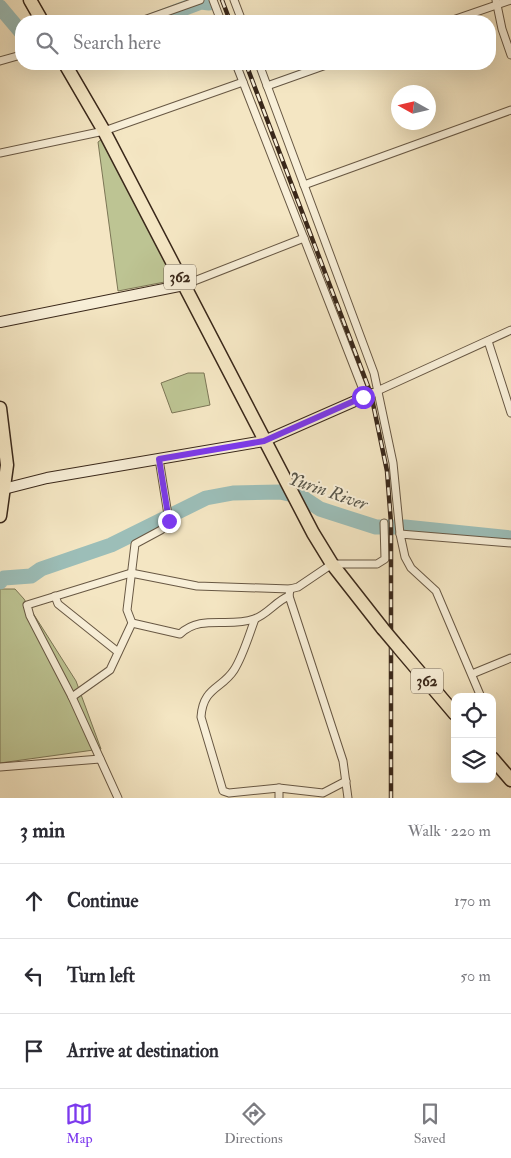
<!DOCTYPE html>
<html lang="en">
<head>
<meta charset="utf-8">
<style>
	:root { --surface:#fff; --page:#f7f7f7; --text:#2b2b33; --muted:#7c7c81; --line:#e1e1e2; --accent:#7c3aed }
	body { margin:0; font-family:"IM FELL Double Pica",serif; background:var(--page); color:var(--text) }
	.controls { position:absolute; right:15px; bottom:15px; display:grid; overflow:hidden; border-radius:10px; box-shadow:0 5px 20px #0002 }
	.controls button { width:45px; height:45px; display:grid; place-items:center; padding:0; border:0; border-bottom:1px solid var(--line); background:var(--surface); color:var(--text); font:25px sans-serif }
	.compass { position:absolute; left:391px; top:85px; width:45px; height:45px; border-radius:50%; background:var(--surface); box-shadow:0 5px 20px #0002; rotate:278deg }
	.stop { position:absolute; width:15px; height:15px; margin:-11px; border:4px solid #7c3aed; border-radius:50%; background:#fff }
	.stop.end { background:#7c3aed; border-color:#fff; box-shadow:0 1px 5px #0008 }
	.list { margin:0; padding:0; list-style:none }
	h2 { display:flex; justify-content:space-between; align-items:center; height:65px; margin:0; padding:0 20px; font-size:21px }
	h2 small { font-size:16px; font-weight:400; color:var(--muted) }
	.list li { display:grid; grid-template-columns:32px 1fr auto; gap:15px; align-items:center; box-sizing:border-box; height:75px; padding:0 20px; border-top:1px solid var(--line) }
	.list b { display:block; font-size:19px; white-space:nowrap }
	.list em { font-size:16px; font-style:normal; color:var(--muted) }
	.icon { flex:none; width:28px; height:28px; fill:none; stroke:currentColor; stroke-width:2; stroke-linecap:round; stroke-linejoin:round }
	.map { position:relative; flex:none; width:511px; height:798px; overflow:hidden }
	.search { position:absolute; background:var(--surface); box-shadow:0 5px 20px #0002; left:15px; right:15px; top:15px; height:55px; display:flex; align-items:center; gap:12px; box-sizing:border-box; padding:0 18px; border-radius:20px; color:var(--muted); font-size:19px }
	.sheet { height:290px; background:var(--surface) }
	nav { display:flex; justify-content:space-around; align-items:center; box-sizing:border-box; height:70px; border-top:1px solid var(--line); background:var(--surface); font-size:14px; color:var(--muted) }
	nav a { display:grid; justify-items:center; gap:2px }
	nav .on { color:var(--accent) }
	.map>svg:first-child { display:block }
</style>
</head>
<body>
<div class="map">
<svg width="511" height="798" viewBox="0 0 511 798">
	<rect width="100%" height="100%" fill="#f4e6c3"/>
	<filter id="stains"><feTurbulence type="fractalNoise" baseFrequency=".004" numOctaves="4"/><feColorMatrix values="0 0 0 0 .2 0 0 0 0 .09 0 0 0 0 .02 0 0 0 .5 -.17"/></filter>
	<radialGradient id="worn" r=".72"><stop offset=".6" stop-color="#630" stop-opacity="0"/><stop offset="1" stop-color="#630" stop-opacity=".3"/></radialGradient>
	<g fill="#bdc493" stroke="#7c7656">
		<polygon points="106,136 175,280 118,291 98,142"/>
		<polygon points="188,373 204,373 210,405 172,413 161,383"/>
		<polygon points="0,589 15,589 24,599 76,681 101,749 0,763"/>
	</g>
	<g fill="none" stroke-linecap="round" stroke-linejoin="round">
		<g stroke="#9cbeb8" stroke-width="15">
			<polyline points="0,7 21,32"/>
			<polyline points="151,21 201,2 209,3"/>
			<polyline points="0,582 4,578 31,576 41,569 111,545 206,498 233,493 280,492 302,497 320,509 376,527 405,527 511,538"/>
		</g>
		<g stroke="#685844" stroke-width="9">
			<g id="street">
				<polyline points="213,0 221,21"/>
				<polyline points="234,0 242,21"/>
				<polyline points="496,0 502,29 511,55"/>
				<polyline points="141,21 200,0"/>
				<polyline points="450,21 511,0"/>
				<polyline points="0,61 21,55"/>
				<polyline points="236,64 362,387 363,397"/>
				<polyline points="259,64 374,373 393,463 400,534"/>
				<polyline points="267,86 329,64"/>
				<polyline points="0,153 104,131 243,82"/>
				<polyline points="304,185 511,110"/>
				<polyline points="184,285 304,238"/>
				<polyline points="488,341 511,413"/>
				<polyline points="375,392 511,330"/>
				<polyline points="290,589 289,596 343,761 348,798"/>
				<polyline points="55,596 58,604 118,652"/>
				<path d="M255 619C249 635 243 656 234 670 222 689 203 687 201 717L223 791 229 793 279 788 323 793 346 781"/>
				<path d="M132 623 180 634C201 614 228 628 254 619 267 615 276 601 289 596"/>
				<polyline points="472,674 511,658"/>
				<polyline points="72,697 110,670 132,623 127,610 135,544 161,530 169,521 159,459"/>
				<polyline points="481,697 436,591 411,568 405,557 400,534 511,543"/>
				<polyline points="0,767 100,759"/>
				<polyline points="279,788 279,798"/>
				<polyline points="118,798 72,697 30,616 27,605 131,573 197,586 290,589 298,587 332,564 377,564 385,559 384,523"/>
			</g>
		</g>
		<g stroke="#3a281a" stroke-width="12">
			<g id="secondary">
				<polyline points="0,322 184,285"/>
				<polyline points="0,490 47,478 264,441 371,394"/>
			</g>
		</g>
		<g stroke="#3a281a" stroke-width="15">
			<g id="highway">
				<polyline points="30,0 42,21"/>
				<polyline points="65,64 104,131 313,533 332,564 383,629"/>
				<polyline points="0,408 7,465 0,516"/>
				<polyline points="399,648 455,714"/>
				<polyline points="492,758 511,780"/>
			</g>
		</g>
		<use href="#street" stroke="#f8efd8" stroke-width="7"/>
		<use href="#secondary" stroke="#f8efd8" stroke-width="10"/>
		<use href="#highway" stroke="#f4e6c3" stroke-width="12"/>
		<g stroke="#3a281a" stroke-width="4.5">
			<g id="rail">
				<polyline points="222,0 230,21"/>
				<polyline points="246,64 371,394 387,471 391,523 391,798"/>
			</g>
		</g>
		<use href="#rail" stroke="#f8efd8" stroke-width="2.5" stroke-dasharray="8" stroke-linecap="butt"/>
		<g stroke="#3a281a" stroke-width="15" stroke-linecap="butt">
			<polyline id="highway-bridge" points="383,629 399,648"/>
		</g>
		<use href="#highway-bridge" stroke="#f4e6c3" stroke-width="12"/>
	</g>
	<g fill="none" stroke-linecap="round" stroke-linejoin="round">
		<polyline stroke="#7c3aed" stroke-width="6" points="169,521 159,459 264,441 363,397"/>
	</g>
	<g text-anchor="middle" stroke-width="4" stroke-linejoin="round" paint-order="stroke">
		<g fill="#f8efd8" stroke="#736453" stroke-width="1">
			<rect x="164" y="264.5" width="32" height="25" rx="4"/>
			<rect x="411" y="668.5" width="32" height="25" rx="4"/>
		</g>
		<g font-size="15" font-weight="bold" fill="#3a281a">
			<text x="180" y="282">362</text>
			<text x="427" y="686">362</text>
		</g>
		<g font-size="18" font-style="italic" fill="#575549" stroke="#f8efd8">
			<text transform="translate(328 491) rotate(19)" y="6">Yurin River</text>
		</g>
	</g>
	<rect width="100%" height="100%" filter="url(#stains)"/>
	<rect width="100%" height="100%" fill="url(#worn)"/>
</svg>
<div class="controls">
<button><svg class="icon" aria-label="locate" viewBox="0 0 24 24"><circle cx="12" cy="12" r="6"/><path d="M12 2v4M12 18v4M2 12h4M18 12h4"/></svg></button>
<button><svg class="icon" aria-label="layers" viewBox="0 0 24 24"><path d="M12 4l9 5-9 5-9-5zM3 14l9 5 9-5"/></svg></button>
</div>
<svg class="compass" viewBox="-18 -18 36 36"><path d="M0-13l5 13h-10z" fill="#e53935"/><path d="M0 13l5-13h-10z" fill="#7c7c81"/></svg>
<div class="stop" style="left:363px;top:397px"></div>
<div class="stop end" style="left:169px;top:521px"></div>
<div class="search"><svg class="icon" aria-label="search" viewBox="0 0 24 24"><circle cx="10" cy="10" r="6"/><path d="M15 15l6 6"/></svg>Search here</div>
</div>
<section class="sheet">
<h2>3 min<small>Walk · 220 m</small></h2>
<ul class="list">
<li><svg class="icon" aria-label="ahead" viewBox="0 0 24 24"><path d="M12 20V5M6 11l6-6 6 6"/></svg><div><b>Continue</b></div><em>170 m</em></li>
<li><svg class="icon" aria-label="left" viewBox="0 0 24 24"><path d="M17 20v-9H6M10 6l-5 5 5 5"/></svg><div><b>Turn left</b></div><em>50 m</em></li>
<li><svg class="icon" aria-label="arrive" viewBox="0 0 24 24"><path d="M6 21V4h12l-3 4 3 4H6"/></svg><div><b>Arrive at destination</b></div></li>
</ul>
</section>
<nav>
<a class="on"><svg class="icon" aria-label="map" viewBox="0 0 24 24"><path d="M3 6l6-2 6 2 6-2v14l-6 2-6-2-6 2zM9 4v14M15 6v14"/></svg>Map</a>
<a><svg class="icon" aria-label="directions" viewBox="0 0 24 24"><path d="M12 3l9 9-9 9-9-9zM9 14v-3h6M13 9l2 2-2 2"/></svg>Directions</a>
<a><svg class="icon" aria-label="saved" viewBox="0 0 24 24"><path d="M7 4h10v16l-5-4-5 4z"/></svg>Saved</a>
</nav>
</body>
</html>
